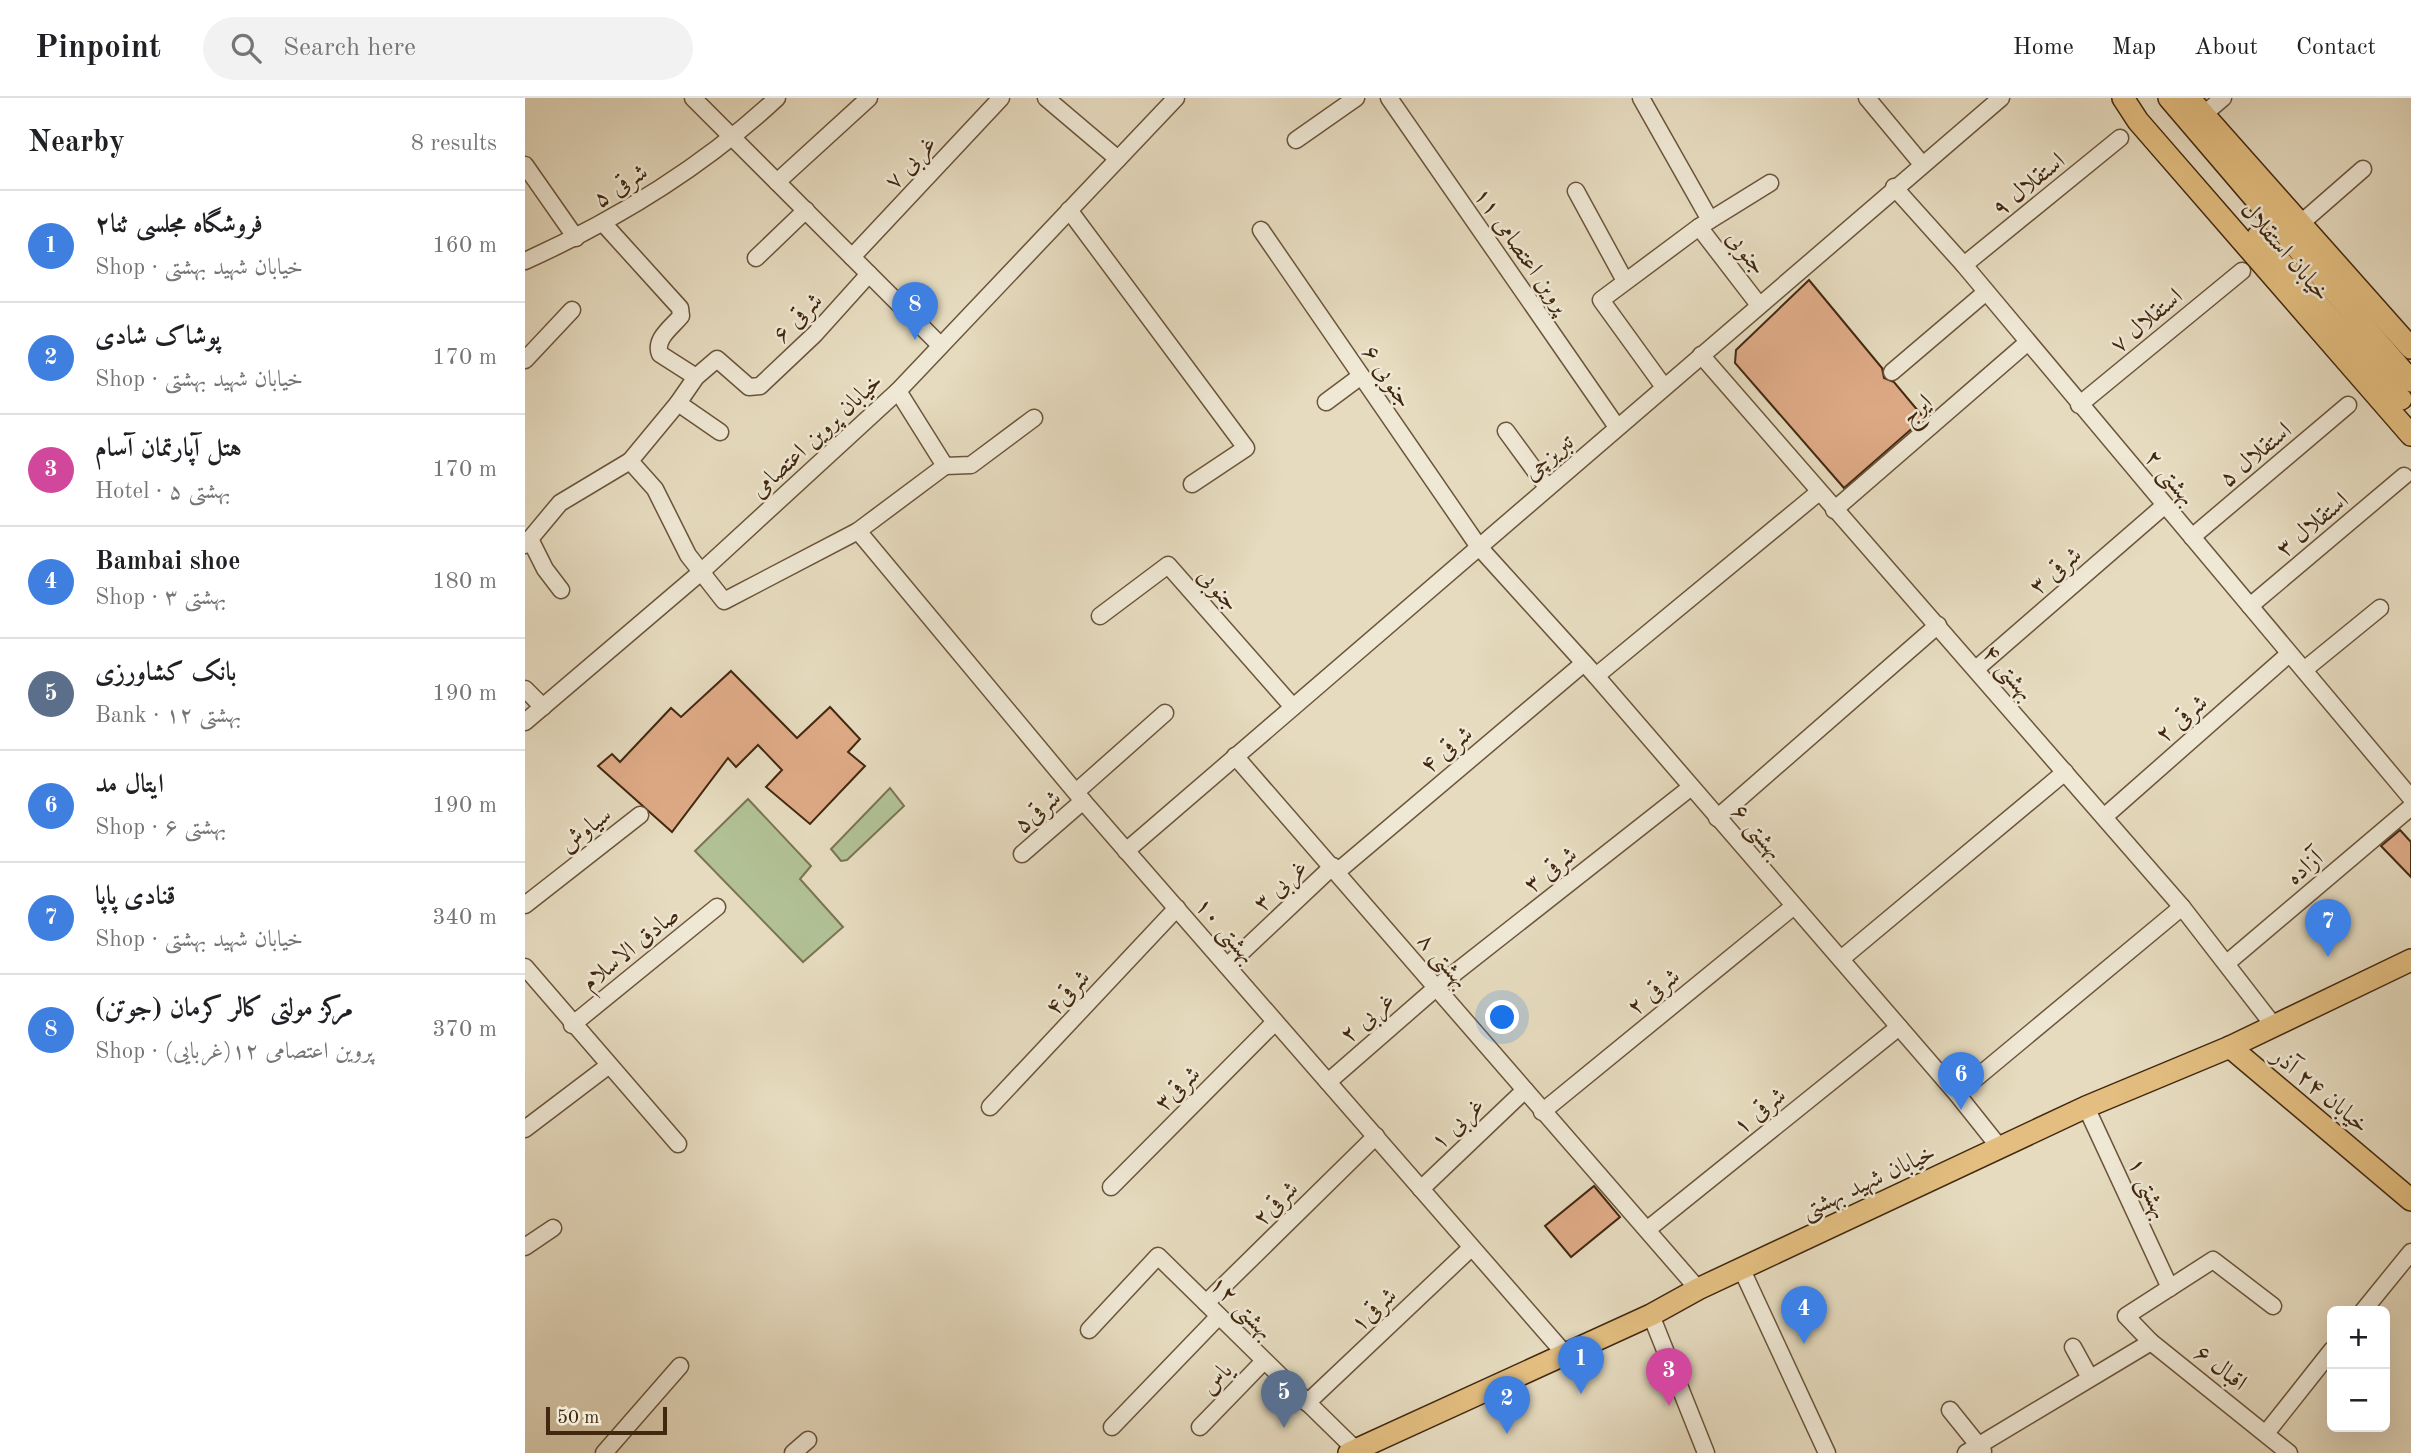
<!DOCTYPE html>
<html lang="en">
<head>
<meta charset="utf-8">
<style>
	:root { --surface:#fff; --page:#f2f2f2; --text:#202124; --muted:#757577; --line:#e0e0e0; --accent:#8f2418 }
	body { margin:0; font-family:"Old Standard TT",Amiri,serif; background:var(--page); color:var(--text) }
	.controls { position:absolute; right:21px; bottom:21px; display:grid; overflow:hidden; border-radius:10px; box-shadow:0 7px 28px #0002 }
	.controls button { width:63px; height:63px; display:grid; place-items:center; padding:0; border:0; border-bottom:2px solid var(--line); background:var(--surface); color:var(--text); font:35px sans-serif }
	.scale { position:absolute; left:21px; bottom:18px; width:121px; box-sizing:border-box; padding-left:7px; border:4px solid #42280f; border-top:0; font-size:19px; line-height:24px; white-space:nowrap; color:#42280f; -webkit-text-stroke:5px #efe8d5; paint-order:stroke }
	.you { position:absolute; left:978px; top:920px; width:24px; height:24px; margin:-18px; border:5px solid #fff; border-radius:50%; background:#1a73e8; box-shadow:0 0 0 10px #1a73e833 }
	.badge { display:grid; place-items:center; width:46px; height:46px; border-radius:50%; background:var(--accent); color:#fff; font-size:23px; font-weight:700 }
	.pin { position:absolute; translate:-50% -58px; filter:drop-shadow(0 2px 4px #0008) }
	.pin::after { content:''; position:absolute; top:37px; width:24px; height:21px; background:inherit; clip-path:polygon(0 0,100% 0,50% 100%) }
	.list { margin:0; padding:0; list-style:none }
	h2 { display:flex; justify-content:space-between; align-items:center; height:91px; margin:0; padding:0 28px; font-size:30px }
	h2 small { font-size:23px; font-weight:400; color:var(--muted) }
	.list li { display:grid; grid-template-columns:46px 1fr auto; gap:21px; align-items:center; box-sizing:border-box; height:112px; padding:0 28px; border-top:2px solid var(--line) }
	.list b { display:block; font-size:26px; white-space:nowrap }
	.list p { margin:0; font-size:23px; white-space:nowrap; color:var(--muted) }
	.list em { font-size:23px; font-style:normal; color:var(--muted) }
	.icon { flex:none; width:38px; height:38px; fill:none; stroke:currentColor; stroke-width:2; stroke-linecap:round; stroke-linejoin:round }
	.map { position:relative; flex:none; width:1886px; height:1355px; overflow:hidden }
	header { display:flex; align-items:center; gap:42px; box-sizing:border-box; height:98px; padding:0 35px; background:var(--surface); border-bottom:2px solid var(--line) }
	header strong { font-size:33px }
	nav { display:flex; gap:38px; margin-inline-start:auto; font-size:24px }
	.search { width:490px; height:63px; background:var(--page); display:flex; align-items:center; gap:18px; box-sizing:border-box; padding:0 24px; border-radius:38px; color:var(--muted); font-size:26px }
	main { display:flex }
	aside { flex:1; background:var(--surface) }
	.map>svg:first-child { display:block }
</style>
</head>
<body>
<header>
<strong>Pinpoint</strong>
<div class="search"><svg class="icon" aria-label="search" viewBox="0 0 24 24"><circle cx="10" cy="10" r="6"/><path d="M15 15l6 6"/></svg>Search here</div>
<nav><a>Home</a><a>Map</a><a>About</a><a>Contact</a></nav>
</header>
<main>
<aside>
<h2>Nearby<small>8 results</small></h2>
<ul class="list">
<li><span class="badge" style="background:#3f7fe0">1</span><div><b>فروشگاه مجلسی ثنا۲</b><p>Shop · خیابان شهید بهشتی</p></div><em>160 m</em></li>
<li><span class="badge" style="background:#3f7fe0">2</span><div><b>پوشاک شادی</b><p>Shop · خیابان شهید بهشتی</p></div><em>170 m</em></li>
<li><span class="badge" style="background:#d1479c">3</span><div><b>هتل آپارتمان آسام</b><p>Hotel · بهشتی ۵</p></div><em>170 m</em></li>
<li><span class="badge" style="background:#3f7fe0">4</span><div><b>Bambai shoe</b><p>Shop · بهشتی ۳</p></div><em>180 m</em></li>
<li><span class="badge" style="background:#5c6f8a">5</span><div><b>بانک کشاورزی</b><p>Bank · بهشتی ۱۲</p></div><em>190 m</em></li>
<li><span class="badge" style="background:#3f7fe0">6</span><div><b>ایتال مد</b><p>Shop · بهشتی ۶</p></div><em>190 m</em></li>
<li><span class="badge" style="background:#3f7fe0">7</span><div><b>قنادی پاپا</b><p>Shop · خیابان شهید بهشتی</p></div><em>340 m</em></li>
<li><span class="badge" style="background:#3f7fe0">8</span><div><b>مرکز مولتی کالر کرمان (جوتن)</b><p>Shop · پروین اعتصامی ۱۲(غربایی)</p></div><em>370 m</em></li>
</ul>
</aside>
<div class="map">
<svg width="1886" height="1355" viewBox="0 0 1886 1355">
	<rect width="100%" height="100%" fill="#e6dbbf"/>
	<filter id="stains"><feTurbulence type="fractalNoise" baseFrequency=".00286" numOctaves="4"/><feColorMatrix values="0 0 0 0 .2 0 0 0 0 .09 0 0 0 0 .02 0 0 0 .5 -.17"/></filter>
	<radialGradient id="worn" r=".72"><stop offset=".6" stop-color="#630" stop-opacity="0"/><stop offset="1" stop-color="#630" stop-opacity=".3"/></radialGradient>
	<g fill="#b1c195" stroke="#7a7452" stroke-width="2">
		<polygon points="365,690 379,708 322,762 316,763 306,751"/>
		<polygon points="223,701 286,768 275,781 318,829 278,864 170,753"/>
	</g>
	<g fill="#dfab87" stroke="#42280f" stroke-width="2">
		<polygon points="1284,182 1357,270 1359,280 1369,284 1399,320 1319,390 1210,265 1211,252"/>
		<polygon points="206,573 272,640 305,609 335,641 323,654 340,668 285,726 241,689 257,672 233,647 211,669 203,660 147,734 73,668 87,656 95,664 146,610 156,619"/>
		<polygon points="1875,732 1886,744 1886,779 1856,748"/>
		<polygon points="1069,1088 1095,1119 1046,1159 1020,1128"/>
	</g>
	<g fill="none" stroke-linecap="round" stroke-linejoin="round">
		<g stroke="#6b553b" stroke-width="19">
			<g id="minor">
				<polyline points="168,0 415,247"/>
				<polyline points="521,0 593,61"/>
				<polyline points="864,0 1092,329"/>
				<polyline points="1116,0 1185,122"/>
				<polyline points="1342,0 1396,65"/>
				<polyline points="1679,16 1698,0"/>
				<polyline points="771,42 831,0"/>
				<polyline points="0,67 51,140"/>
				<polyline points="252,84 344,0"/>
				<polyline points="1369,89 1439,167 1886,700"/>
				<polyline points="1051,93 1100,183"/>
				<polyline points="544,112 721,350 667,386"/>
				<path d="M78 125 155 210 156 218C147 229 129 241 135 256L171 279"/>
				<polyline points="1775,126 1838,71"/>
				<polyline points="1174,129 1234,207"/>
				<polyline points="736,132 954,449 1071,578 1432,996 1475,1050"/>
				<polyline points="327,159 476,0"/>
				<polyline points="231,160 281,112"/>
				<path d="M0 163C91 122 179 68 252 0"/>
				<polyline points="1439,167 1595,40"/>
				<polyline points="1176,257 1657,809 1749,928"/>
				<polyline points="0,262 47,212"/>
				<polyline points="1367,274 1461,194"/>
				<polyline points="1139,289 1076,202 1174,129 1245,85"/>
				<polyline points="801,304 836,278"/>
				<polyline points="153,305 171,279 192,261 224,289 235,288 290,236 344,176"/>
				<polyline points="1554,307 1717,173"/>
				<polyline points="981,333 1022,389"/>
				<polyline points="195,334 153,305 105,363 130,391 163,457 199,503 333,433 420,368 373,293"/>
				<polyline points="420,368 446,367 509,320"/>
				<polyline points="1309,412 1503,244"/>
				<polyline points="333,433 558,703 1040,1256"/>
				<polyline points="1667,439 1823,307"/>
				<polyline points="5,441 20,471 36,492"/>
				<polyline points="0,447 35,405 105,363"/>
				<polyline points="1725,508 1879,378"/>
				<polyline points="575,518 643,467 768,609"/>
				<polyline points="1451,571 1640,407"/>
				<polyline points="1779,572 1855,510"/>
				<polyline points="1071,578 1294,394"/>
				<polyline points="0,591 18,609"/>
				<polyline points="0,624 176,474 373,293 651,0"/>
				<polyline points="710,658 1173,1191"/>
				<polyline points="551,694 640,615"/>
				<polyline points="1579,719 1764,556"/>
				<polyline points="1192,720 1413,527"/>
				<polyline points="601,753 1476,0"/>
				<polyline points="497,756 558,703"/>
				<polyline points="813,773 1059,565"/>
				<polyline points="0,807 115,717"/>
				<polyline points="1316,861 1540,674"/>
				<polyline points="1702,865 1886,709"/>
				<polyline points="702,868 808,768"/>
				<polyline points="0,869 153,1046"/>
				<polyline points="47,927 192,809"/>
				<polyline points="803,984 912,889 1165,690"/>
				<polyline points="1432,996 1657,809"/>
				<polyline points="465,1009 652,810"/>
				<polyline points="1561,1009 1645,1190"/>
				<polyline points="1017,1014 1269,808"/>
				<polyline points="0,1031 83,968"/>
				<polyline points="586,1089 750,924"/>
				<polyline points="896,1091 1000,992"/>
				<polyline points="1123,1131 1374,929"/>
				<polyline points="0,1149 28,1130"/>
				<polyline points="1217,1172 1302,1355"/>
				<polyline points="681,1205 851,1038"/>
				<polyline points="1748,1208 1688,1162 1601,1218 1626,1244 1764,1355"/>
				<polyline points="1838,1213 1886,1154"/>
				<polyline points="1126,1217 1181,1355"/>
				<polyline points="564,1232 633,1158 834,1355"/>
				<polyline points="1548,1249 1565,1280"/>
				<polyline points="782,1305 946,1150"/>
				<polyline points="1425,1312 1458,1353"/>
				<polyline points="587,1329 694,1218"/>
				<polyline points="675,1329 739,1263"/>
				<polyline points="1742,1334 1807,1252"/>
				<polyline points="79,1355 155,1268"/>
				<polyline points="268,1355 283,1342"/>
				<polyline points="1441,1355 1626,1244"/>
			</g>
		</g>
		<g stroke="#42280f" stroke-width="24">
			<g id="major">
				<polyline points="1598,0 1613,23 1886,337"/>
				<polyline points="1644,0 1886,283"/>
				<polyline points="1664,0 1886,250"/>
				<polyline points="1733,138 1876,301"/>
				<polyline points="1705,949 1886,1102"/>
				<polyline points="824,1355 1126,1217 1173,1191 1561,1009 1705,949 1886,862"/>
			</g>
		</g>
		<use href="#minor" stroke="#efe8d5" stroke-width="16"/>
		<use href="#major" stroke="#e3be80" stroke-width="21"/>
	</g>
	<g text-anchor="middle" stroke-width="5" stroke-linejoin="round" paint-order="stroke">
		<g font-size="24" fill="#42280f" stroke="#efe8d5">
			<text transform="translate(385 64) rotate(-47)" y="8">غربی ۷</text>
			<text transform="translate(1503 86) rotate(-39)" y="8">استقلال ۹</text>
			<text transform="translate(95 87) rotate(-33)" y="8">شرقی ۵</text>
			<text transform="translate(997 152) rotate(55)" y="8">پروین اعتصامی ۱۱</text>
			<text transform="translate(1761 153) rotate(49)" y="8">خیابان استقلال</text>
			<text transform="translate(1222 154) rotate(52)" y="8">جنوبی</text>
			<text transform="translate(272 219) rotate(-45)" y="8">شرقی ۶</text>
			<text transform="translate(1621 222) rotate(-40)" y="8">استقلال ۷</text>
			<text transform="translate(863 278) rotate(56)" y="8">جنوبی ۶</text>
			<text transform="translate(1391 311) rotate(-41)" y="8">ایرج</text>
			<text transform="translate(291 337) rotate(-43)" y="8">خیابان پروین اعتصامی</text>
			<text transform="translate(1730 356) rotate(-40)" y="8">استقلال ۵</text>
			<text transform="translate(1023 359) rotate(-41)" y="8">تبریزچی</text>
			<text transform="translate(1646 379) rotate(50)" y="8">بهشتی ۲</text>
			<text transform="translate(1787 426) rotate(-40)" y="8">استقلال ۳</text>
			<text transform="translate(1530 472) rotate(-41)" y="8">۳ شرقی</text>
			<text transform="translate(694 491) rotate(48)" y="8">جنوبی</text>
			<text transform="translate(1484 574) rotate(49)" y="8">بهشتی ۴</text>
			<text transform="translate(1656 620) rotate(-41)" y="8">شرقی ۲</text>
			<text transform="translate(921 651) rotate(-40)" y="8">شرقی ۴</text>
			<text transform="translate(512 713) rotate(-41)" y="8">شرقی۵</text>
			<text transform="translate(60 731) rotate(-38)" y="8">سیاوش</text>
			<text transform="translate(1233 733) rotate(49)" y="8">بهشتی ۶</text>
			<text transform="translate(1779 769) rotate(-40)" y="8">آزاده</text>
			<text transform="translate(1025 771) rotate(-38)" y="8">شرقی ۳</text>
			<text transform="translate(755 787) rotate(-43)" y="8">غربی ۳</text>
			<text transform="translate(701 832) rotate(49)" y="8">بهشتی ۱۰</text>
			<text transform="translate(105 850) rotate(-39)" y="8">صادق الاسلام</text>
			<text transform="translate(919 862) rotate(49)" y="8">بهشتی ۸</text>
			<text transform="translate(1128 893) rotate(-39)" y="8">شرقی ۲</text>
			<text transform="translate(542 894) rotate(-47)" y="8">شرقی۴</text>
			<text transform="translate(842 919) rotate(-41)" y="8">غربی ۲</text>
			<text transform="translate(652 990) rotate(-45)" y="8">شرقی۳</text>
			<text transform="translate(1796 992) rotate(40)" y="8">خیابان ۲۴ آذر</text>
			<text transform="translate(1234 1012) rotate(-39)" y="8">شرقی ۱</text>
			<text transform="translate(932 1025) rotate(-43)" y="8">غربی ۱</text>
			<text transform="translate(1343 1083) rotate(-25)" y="8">خیابان شهید بهشتی</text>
			<text transform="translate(1624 1090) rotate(65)" y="8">بهشتی ۱</text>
			<text transform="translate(750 1105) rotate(-45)" y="8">شرقی۲</text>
			<text transform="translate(717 1209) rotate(45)" y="8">بهشتی ۱۲</text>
			<text transform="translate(848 1211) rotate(-43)" y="8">شرقی۱</text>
			<text transform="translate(1696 1269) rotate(38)" y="8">اقبال ۶</text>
			<text transform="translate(691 1280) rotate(-46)" y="8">یاس</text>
		</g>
	</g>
	<rect width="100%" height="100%" filter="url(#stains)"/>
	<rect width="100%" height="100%" fill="url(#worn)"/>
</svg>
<div class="controls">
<button>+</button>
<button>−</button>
</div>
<div class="scale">50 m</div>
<div class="you"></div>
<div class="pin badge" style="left:1056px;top:1296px;background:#3f7fe0">1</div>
<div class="pin badge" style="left:982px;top:1336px;background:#3f7fe0">2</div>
<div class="pin badge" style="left:1144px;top:1308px;background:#d1479c">3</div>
<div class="pin badge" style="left:1279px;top:1246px;background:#3f7fe0">4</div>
<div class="pin badge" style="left:759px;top:1330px;background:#5c6f8a">5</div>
<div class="pin badge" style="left:1436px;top:1012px;background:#3f7fe0">6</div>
<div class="pin badge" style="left:1803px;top:859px;background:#3f7fe0">7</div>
<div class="pin badge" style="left:390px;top:242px;background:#3f7fe0">8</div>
</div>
</main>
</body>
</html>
